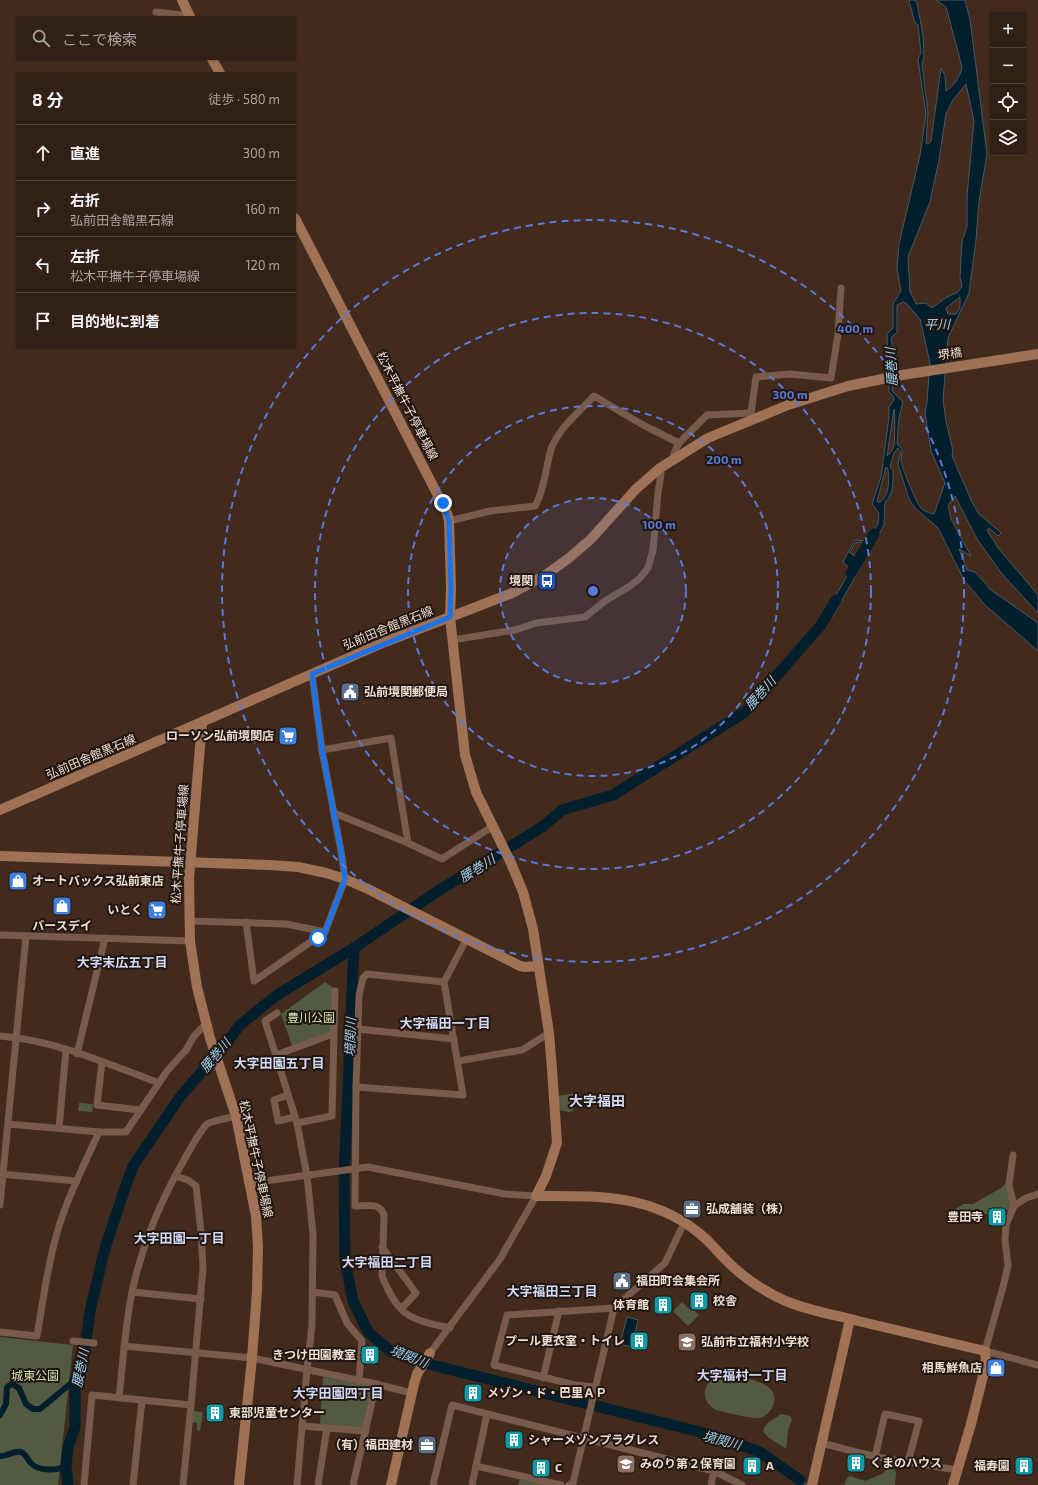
<!DOCTYPE html>
<html lang="ja">
<head>
<meta charset="utf-8">
<style>
	:root { --surface:#322016; --page:#3a281f; --text:#f1f3f6; --muted:#a8a3a1; --line:#4d3e35 }
	body { margin:0; font-family:"Exo 2","Noto Sans JP",sans-serif; background:var(--page); color:var(--text) }
	.controls { position:absolute; right:12px; top:12px; display:grid; overflow:hidden; border-radius:0px; box-shadow:0 1px 3px #0004 }
	.controls button { width:36px; height:36px; display:grid; place-items:center; padding:0; border:0; border-bottom:1px solid var(--line); background:var(--surface); color:var(--text); font:20px sans-serif }
	.stop { position:absolute; width:12px; height:12px; margin:-9px; border:3px solid #1a73e8; border-radius:50%; background:#fff }
	.stop.end { background:#1a73e8; border-color:#fff; box-shadow:0 1px 4px #0008 }
	.list { margin:0; padding:0; list-style:none }
	h2 { display:flex; justify-content:space-between; align-items:center; height:52px; margin:0; padding:0 16px; font-size:17px }
	h2 small { font-size:13px; font-weight:400; color:var(--muted) }
	.list li { display:grid; grid-template-columns:26px 1fr auto; gap:12px; align-items:center; box-sizing:border-box; height:56px; padding:0 16px; border-top:1px solid var(--line) }
	.list b { display:block; font-size:15px; white-space:nowrap }
	.list p { margin:0; font-size:13px; white-space:nowrap; color:var(--muted) }
	.list em { font-size:13px; font-style:normal; color:var(--muted) }
	.icon { flex:none; width:22px; height:22px; fill:none; stroke:currentColor; stroke-width:2; stroke-linecap:round; stroke-linejoin:round }
	.map { position:relative; flex:none; width:1038px; height:1485px; overflow:hidden }
	.search { position:absolute; background:var(--surface); box-shadow:0 1px 3px #0004; left:16px; top:16px; width:280px; height:44px; display:flex; align-items:center; gap:10px; box-sizing:border-box; padding:0 14px; border-radius:0px; color:var(--muted); font-size:15px }
	.panel { position:absolute; background:var(--surface); box-shadow:0 1px 3px #0004; left:16px; top:72px; width:280px; height:276px; border-radius:0px }
	.map>svg:first-child { display:block }
</style>
</head>
<body>
<div class="map">
<svg width="1038" height="1485" viewBox="0 0 1038 1485">
	<rect width="100%" height="100%" fill="#422b1d"/>
	<g fill="#525b41">
		<polygon points="325,982 333,988 331,1032 292,1046 281,1014"/>
		<polygon points="575,1093 575,1105 573,1111 569,1112 558,1110 558,1096"/>
		<polygon points="79,1103 93,1104 92,1112 78,1111"/>
		<polygon points="1008,1181 1012,1206 1008,1212 1006,1209 996,1208 995,1214 989,1213 989,1215 977,1212 959,1219 955,1209 964,1204 973,1204 1001,1188"/>
		<polygon points="682,1302 691,1311 693,1309 699,1315 688,1326 673,1311"/>
		<polygon points="0,1337 73,1345 58,1485 0,1485"/>
		<path d="M724 1374C740 1378 783 1380 773 1406 770 1412 765 1417 759 1418 750 1419 726 1412 716 1410 697 1400 704 1377 724 1374Z"/>
		<polygon points="323,1377 371,1386 373,1389 365,1427 362,1429 320,1424"/>
		<polygon points="192,1411 203,1412 200,1431 197,1430 197,1423 192,1422"/>
		<path d="M781 1414 790 1416 792 1419 788 1431 786 1449C779 1443 767 1439 763 1431 766 1421 774 1420 781 1414Z"/>
		<polygon points="888,1468 893,1468 896,1472 895,1485 844,1485 847,1478 850,1476 865,1481 882,1474"/>
		<polygon points="520,1479 546,1485 518,1485"/>
	</g>
	<g fill="#031f2d" stroke="#49585f" fill-rule="evenodd">
		<path d="M910 0H915L917 3 923 35 924 57 922 64 928 113 926 143 928 144 931 141 941 68 945 75 946 91C954 86 961 75 962 67L946 7 936 0H965L970 19 987 154 979 201 976 240 969 293 948 338 943 400 946 421 953 451 952 456 972 502 979 514 1001 533 998 536 989 528 987 530 999 549 1038 595V613L1002 574 977 539 955 496 948 506 951 519 971 556 959 549 967 570 975 572 991 590 1038 623V651L984 604 964 580 938 528 915 508 909 499 898 464 901 452 898 448 894 453 890 467 893 470C893 482 894 494 885 502L884 525 832 618 825 607 832 602 851 569 843 562 855 540 867 541 878 524 879 513 872 504 881 477 889 417V407L894 400 893 396 889 392 887 334 893 328V304L901 291 897 269 899 244 920 155 926 114 918 59 921 53 918 25 915 23 909 1ZM966 84 974 121 967 196V227L962 241 960 277 962 286 958 292 945 298 932 308 926 303 916 304 910 291 908 257 930 202 939 160 946 114 953 100ZM960 297V308L956 314H948L946 308ZM903 302 906 303 920 319 930 363 927 402 925 413 931 451 945 483 934 514C930 513 923 511 920 507 916 501 901 467 901 460 902 451 905 451 897 444L899 417 903 402 892 391 895 363 891 338 897 332V305ZM894 409C895 414 895 441 894 445 893 449 890 454 887 456ZM886 467 888 469C889 481 890 495 879 503L877 501ZM860 542 866 543 867 548 861 560 856 561 854 555 850 553 855 543Z"/>
		<polygon points="627,1317 638,1320 632,1347 620,1344"/>
	</g>
	<g fill="none" stroke-linecap="round" stroke-linejoin="round">
		<polyline stroke="#49585f" stroke-width="2" points="800,1480 806,1485"/>
		<g stroke="#031f2d" stroke-width="6">
			<polyline points="0,1415 6,1404 7,1387 12,1384 19,1388 26,1404 33,1409 40,1409 75,1380"/>
			<path d="M0 1456C8 1457 13 1450 21 1452 27 1454 27 1461 32 1464 39 1471 57 1471 66 1466"/>
		</g>
		<g stroke="#031f2d" stroke-width="11">
			<polyline points="851,573 874,534"/>
			<polyline points="354,948 344,1178 345,1260 353,1301 368,1332 390,1351 420,1362 700,1432 758,1451 800,1480"/>
			<polyline points="68,1485 66,1466 68,1447 75,1427 75,1380 82,1369 90,1311 105,1248 127,1182 133,1166 180,1097 225,1045 240,1025 277,995 354,948 438,891 542,827 562,810 613,795 745,712 821,625 836,600"/>
		</g>
		<g stroke="#785b4a" stroke-width="7">
			<polyline points="156,12 190,16"/>
			<polyline points="751,419 751,413 756,377 790,374 831,378 838,334 841,288"/>
			<polyline points="679,443 707,415 751,413"/>
			<path d="M449 521 490 511 535 506C544 492 546 466 551 449 559 428 579 412 594 396L643 425 679 443 674 453V458"/>
			<polyline points="452,640 515,630 536,623 585,617 605,601 630,586 640,578 648,568 653,550 658,493 661,474 660,468"/>
			<polyline points="322,750 391,738 408,843"/>
			<polyline points="334,813 408,843 442,859 493,826"/>
			<polyline points="189,921 286,924 325,932"/>
			<polyline points="246,922 254,981 325,932 345,879 341,851 322,750 312,674"/>
			<polyline points="0,935 190,941"/>
			<polyline points="444,982 367,974 363,978 359,995 356,1087 463,1095 444,982 466,940"/>
			<polyline points="277,1013 265,1021 297,1123 307,1176 313,1234 312,1325 307,1370 297,1485"/>
			<polyline points="358,1029 454,1039"/>
			<path d="M0 1036C55 1040 108 1064 159 1083"/>
			<polyline points="77,1054 105,938"/>
			<polyline points="276,1055 333,1034"/>
			<polyline points="458,1061 522,1050 549,1033"/>
			<polyline points="102,1062 97,1105 140,1110"/>
			<path d="M356 1087 355 1206C366 1206 380 1202 384 1215L382 1276C387 1289 397 1309 410 1316 422 1323 437 1325 450 1328"/>
			<polyline points="288,1095 274,1100 278,1121 295,1117"/>
			<polyline points="297,1123 332,1116 335,991"/>
			<polyline points="8,1124 99,1132 126,1132 167,1071 186,1050 194,1036 206,1024"/>
			<polyline points="59,1128 66,1050"/>
			<polyline points="1013,1155 1009,1185 1014,1206 1006,1225 1005,1240 1008,1266 1003,1287 985,1351 1038,1365"/>
			<polyline points="0,1174 77,1181"/>
			<polyline points="175,1176 188,1180 196,1186 201,1232 203,1268 191,1405 183,1485"/>
			<polyline points="250,1183 368,1167 505,1194 536,1196 500,1259 430,1353"/>
			<polyline points="0,1205 26,936"/>
			<polyline points="1014,1206 1026,1198 1038,1194"/>
			<polyline points="382,1247 416,1293 402,1308"/>
			<polyline points="132,1292 201,1299"/>
			<polyline points="313,1292 335,1295 347,1323 362,1341 359,1381"/>
			<path d="M0 1332 37 1336C43 1302 47 1267 57 1233 67 1198 84 1165 99 1132"/>
			<polyline points="73,1341 94,1343"/>
			<polyline points="124,1346 252,1358 376,1384 412,1393"/>
			<polyline points="543,1378 559,1311"/>
			<polyline points="595,1387 575,1385 494,1365 507,1315 614,1308"/>
			<path d="M119 1398C123 1362 125 1327 132 1292 142 1246 161 1200 184 1160 188 1153 201 1129 207 1124 211 1121 230 1118 236 1116"/>
			<polyline points="302,1426 366,1431"/>
			<path d="M821 1443C850 1450 878 1459 908 1462L919 1421 885 1414 875 1457"/>
			<polyline points="908,1462 957,1470"/>
			<polyline points="476,1466 561,1485"/>
			<polyline points="84,1485 92,1395 191,1405"/>
			<polyline points="133,1485 142,1400"/>
			<polyline points="318,1485 327,1428"/>
			<polyline points="353,1485 376,1384"/>
			<polyline points="433,1485 452,1405 702,1468 714,1471 742,1485"/>
			<polyline points="472,1485 487,1414"/>
			<polyline points="569,1485 573,1483 614,1308 665,1263 684,1223"/>
			<polyline points="711,1485 714,1471"/>
		</g>
		<g stroke="#9f7256" stroke-width="10">
			<polyline points="182,0 190,17"/>
			<polyline points="212,59 220,73"/>
			<path d="M295 218 447 513 449 521 451 588 450 617 465 755 476 792 511 863 523 892 533 929 549 1033 552 1069 557 1143 546 1176 536 1196C599 1196 657 1193 707 1240 714 1247 721 1255 728 1262 745 1279 765 1292 788 1302 811 1311 835 1315 858 1321 900 1331 943 1341 985 1351L986 1364 971 1424 953 1485"/>
			<polyline points="202,723 189,878 190,941 197,987 210,1038 236,1116 256,1216 258,1247 257,1291 252,1358 239,1485"/>
			<polyline points="0,810 385,642 450,617 510,594 544,576 569,558 591,539 636,489 660,468 708,438 788,405 848,386 902,375 1038,354"/>
			<polyline points="0,856 270,865 298,867 326,873 345,879 368,889 520,966 525,967 538,966"/>
			<polyline points="391,1485 414,1384 417,1374 430,1353"/>
			<polyline points="812,1485 850,1319"/>
		</g>
	</g>
	<g fill="none" stroke-linecap="round" stroke-linejoin="round">
		<polyline stroke="#1a73e8" stroke-width="5" points="318,938 325,932 345,879 341,851 322,750 312,674 450,617 451,588 449,521 443,503"/>
	</g>
	<circle cx="593" cy="591" r="93" fill="#5b79d7" fill-opacity=".12"/>
	<g fill="none" stroke="#5b79d7" stroke-width="2" stroke-dasharray="7 5">
		<circle cx="593" cy="591" r="93"/>
		<circle cx="593" cy="591" r="185"/>
		<circle cx="593" cy="591" r="278"/>
		<circle cx="593" cy="591" r="371"/>
	</g>
	<defs>
		<g id="bus-square" transform="scale(1)"><rect x="-9" y="-9" width="18" height="18" rx="4" fill="#1a4fb4" stroke="#211610"/><path d="M-5-6H5V4H4V6H2V4H-2V6H-4V4H-5ZM-3.5-4V0h7V-4ZM-3.5 1.2v1.5H-2V1.2ZM2 1.2v1.5H3.5V1.2Z" fill="#fff"/></g>
		<g id="civic-square" transform="scale(1)"><rect x="-9" y="-9" width="18" height="18" rx="4" fill="#5c6f8a" stroke="#211610"/><path d="M-.6-6.5H3V-4.5H.6V-3L4-1V1h2V6H-6V1h2V-1L-.6-3ZM-1.2 2.5V6h2.4V2.5Z" fill="#fff"/></g>
		<g id="supermarket-square" transform="scale(1)"><rect x="-9" y="-9" width="18" height="18" rx="4" fill="#3f7fe0" stroke="#211610"/><path d="M-6-5.5h2.5l.6 2H6L4.5 2H-2.5L-4.4-4H-6ZM-1.5 3.2a1.3 1.3 0 1 0 .1 0ZM3 3.2a1.3 1.3 0 1 0 .1 0Z" fill="#fff"/></g>
		<g id="shop-square" transform="scale(1)"><rect x="-9" y="-9" width="18" height="18" rx="4" fill="#3f7fe0" stroke="#211610"/><path d="M-5-2.5h2.3a2.7 3.5 0 0 1 5.4 0H5L5.5 6h-11ZM-1.5-2.5h3a1.5 2.3 0 0 0-3 0Z" fill="#fff"/></g>
		<g id="office-square" transform="scale(1)"><rect x="-9" y="-9" width="18" height="18" rx="4" fill="#5c6f8a" stroke="#211610"/><path d="M-6-3h4V-5.5h4V-3h4V5H-6ZM-1-4.5V-3h2v-1.5ZM-6 0V1H6V0Z" fill="#fff"/></g>
		<g id="building-square" transform="scale(1)"><rect x="-9" y="-9" width="18" height="18" rx="4" fill="#0f9aa8" stroke="#211610"/><path d="M-4-6H4V6H1V3H-1V6H-4ZM-2.5-4.3h1.7v1.8h-1.7ZM.8-4.3h1.7v1.8H.8ZM-2.5-1h1.7V.8h-1.7ZM.8-1h1.7V.8H.8Z" fill="#fff"/></g>
		<g id="school-square" transform="scale(1)"><rect x="-9" y="-9" width="18" height="18" rx="4" fill="#8d6e63" stroke="#211610"/><path d="M0-5L7-2L0 1L-7-2ZM-4 1L0 2.5L4 1V4Q0 6-4 4Z" fill="#fff"/></g>
	</defs>
	<g fill-rule="evenodd">
		<use href="#bus-square" x="547" y="581"/>
		<use href="#civic-square" x="350" y="692"/>
		<use href="#supermarket-square" x="288" y="736"/>
		<use href="#shop-square" x="18" y="881"/>
		<use href="#shop-square" x="62" y="906"/>
		<use href="#supermarket-square" x="157" y="910"/>
		<use href="#office-square" x="692" y="1209"/>
		<use href="#building-square" x="997" y="1217"/>
		<use href="#civic-square" x="622" y="1281"/>
		<use href="#building-square" x="699" y="1301"/>
		<use href="#building-square" x="663" y="1305"/>
		<use href="#building-square" x="639" y="1341"/>
		<use href="#school-square" x="687" y="1342"/>
		<use href="#building-square" x="370" y="1355"/>
		<use href="#shop-square" x="996" y="1368"/>
		<use href="#building-square" x="473" y="1393"/>
		<use href="#building-square" x="215" y="1413"/>
		<use href="#building-square" x="514" y="1440"/>
		<use href="#office-square" x="427" y="1445"/>
		<use href="#building-square" x="856" y="1463"/>
		<use href="#school-square" x="626" y="1464"/>
		<use href="#building-square" x="752" y="1466"/>
		<use href="#building-square" x="1024" y="1466"/>
		<use href="#building-square" x="541" y="1468"/>
	</g>
	<g text-anchor="middle" stroke-width="4" stroke-linejoin="round" paint-order="stroke">
		<g font-size="12" fill="#ecddd4" stroke="#211610">
			<text transform="translate(950 354) rotate(-9)" y="4">堺橋</text>
			<text transform="translate(407 406) rotate(63)" y="4">松木平撫牛子停車場線</text>
			<text transform="translate(388 628) rotate(-22)" y="4">弘前田舎館黒石線</text>
			<text transform="translate(91 757) rotate(-23)" y="4">弘前田舎館黒石線</text>
			<text transform="translate(180 844) rotate(-86)" y="4">松木平撫牛子停車場線</text>
			<text transform="translate(256 1159) rotate(78)" y="4">松木平撫牛子停車場線</text>
		</g>
		<g font-size="12" font-weight="bold" fill="#ecddd4" stroke="#211610" text-anchor="start">
			<text x="533" y="585" text-anchor="end">境関</text>
			<text x="364" y="696">弘前境関郵便局</text>
			<text x="274" y="740" text-anchor="end">ローソン弘前境関店</text>
			<text x="32" y="885">オートバックス弘前東店</text>
			<text x="143" y="914" text-anchor="end">いとく</text>
			<text x="62" y="930" text-anchor="middle">バースデイ</text>
			<text x="706" y="1213">弘成舗装（株）</text>
			<text x="983" y="1221" text-anchor="end">豊田寺</text>
			<text x="636" y="1285">福田町会集会所</text>
			<text x="713" y="1305">校舎</text>
			<text x="649" y="1309" text-anchor="end">体育館</text>
			<text x="625" y="1345" text-anchor="end">プール更衣室・トイレ</text>
			<text x="701" y="1346">弘前市立福村小学校</text>
			<text x="356" y="1359" text-anchor="end">きつけ田園教室</text>
			<text x="982" y="1372" text-anchor="end">相馬鮮魚店</text>
			<text x="487" y="1397">メゾン・ド・巴里ＡＰ</text>
			<text x="229" y="1417">東部児童センター</text>
			<text x="528" y="1444">シャーメゾンプラグレス</text>
			<text x="413" y="1449" text-anchor="end">（有）福田建材</text>
			<text x="870" y="1467">くまのハウス</text>
			<text x="640" y="1468">みのり第２保育園</text>
			<text x="766" y="1470">A</text>
			<text x="1010" y="1470" text-anchor="end">福寿園</text>
			<text x="555" y="1472">C</text>
		</g>
		<g font-size="12" fill="#cfe3ae" stroke="#211610">
			<text x="311" y="1022">豊川公園</text>
			<text x="35" y="1380">城東公園</text>
		</g>
		<g font-size="13" font-style="italic" fill="#98cff0" stroke="#211610">
			<text x="937" y="329">平川</text>
			<text transform="translate(891 367) rotate(-94)" y="5">腰巻川</text>
			<text transform="translate(760 693) rotate(-48)" y="5">腰巻川</text>
			<text transform="translate(477 868) rotate(-32)" y="5">腰巻川</text>
			<text transform="translate(350 1037) rotate(-88)" y="5">境関川</text>
			<text transform="translate(215 1055) rotate(-50)" y="5">腰巻川</text>
			<text transform="translate(409 1356) rotate(22)" y="5">境関川</text>
			<text transform="translate(80 1368) rotate(-79)" y="5">腰巻川</text>
			<text transform="translate(722 1440) rotate(15)" y="5">境関川</text>
		</g>
		<g font-size="13" font-weight="bold" fill="#d3daf6" stroke="#211610">
			<text x="122" y="967">大字末広五丁目</text>
			<text x="445" y="1028">大字福田一丁目</text>
			<text x="279" y="1068">大字田園五丁目</text>
			<text x="179" y="1243">大字田園一丁目</text>
			<text x="387" y="1267">大字福田二丁目</text>
			<text x="552" y="1296">大字福田三丁目</text>
			<text x="742" y="1380">大字福村一丁目</text>
			<text x="338" y="1398">大字田園四丁目</text>
		</g>
		<g font-size="14" font-weight="bold" fill="#d3daf6" stroke="#211610">
			<text x="597" y="1106">大字福田</text>
		</g>
	</g>
	<circle cx="593" cy="591" r="6" fill="#5b79d7" stroke="#211610" stroke-width="2"/>
	<g font-size="12" text-anchor="middle" font-weight="bold" fill="#5b79d7" stroke="#211610" stroke-width="4" stroke-linejoin="round" paint-order="stroke">
		<text x="855" y="333">400 m</text>
		<text x="790" y="399">300 m</text>
		<text x="724" y="464">200 m</text>
		<text x="659" y="529">100 m</text>
	</g>
</svg>
<div class="controls">
<button>+</button>
<button>−</button>
<button><svg class="icon" aria-label="locate" viewBox="0 0 24 24"><circle cx="12" cy="12" r="6"/><path d="M12 2v4M12 18v4M2 12h4M18 12h4"/></svg></button>
<button><svg class="icon" aria-label="layers" viewBox="0 0 24 24"><path d="M12 4l9 5-9 5-9-5zM3 14l9 5 9-5"/></svg></button>
</div>
<div class="stop" style="left:318px;top:938px"></div>
<div class="stop end" style="left:443px;top:503px"></div>
<div class="search"><svg class="icon" aria-label="search" viewBox="0 0 24 24"><circle cx="10" cy="10" r="6"/><path d="M15 15l6 6"/></svg>ここで検索</div>
<section class="panel">
<h2>8 分<small>徒歩 · 580 m</small></h2>
<ul class="list">
<li><svg class="icon" aria-label="ahead" viewBox="0 0 24 24"><path d="M12 20V5M6 11l6-6 6 6"/></svg><div><b>直進</b></div><em>300 m</em></li>
<li><svg class="icon" aria-label="right" viewBox="0 0 24 24"><path d="M7 20v-9h11M14 6l5 5-5 5"/></svg><div><b>右折</b><p>弘前田舎館黒石線</p></div><em>160 m</em></li>
<li><svg class="icon" aria-label="left" viewBox="0 0 24 24"><path d="M17 20v-9H6M10 6l-5 5 5 5"/></svg><div><b>左折</b><p>松木平撫牛子停車場線</p></div><em>120 m</em></li>
<li><svg class="icon" aria-label="arrive" viewBox="0 0 24 24"><path d="M6 21V4h12l-3 4 3 4H6"/></svg><div><b>目的地に到着</b></div></li>
</ul>
</section>
</div>
</body>
</html>
